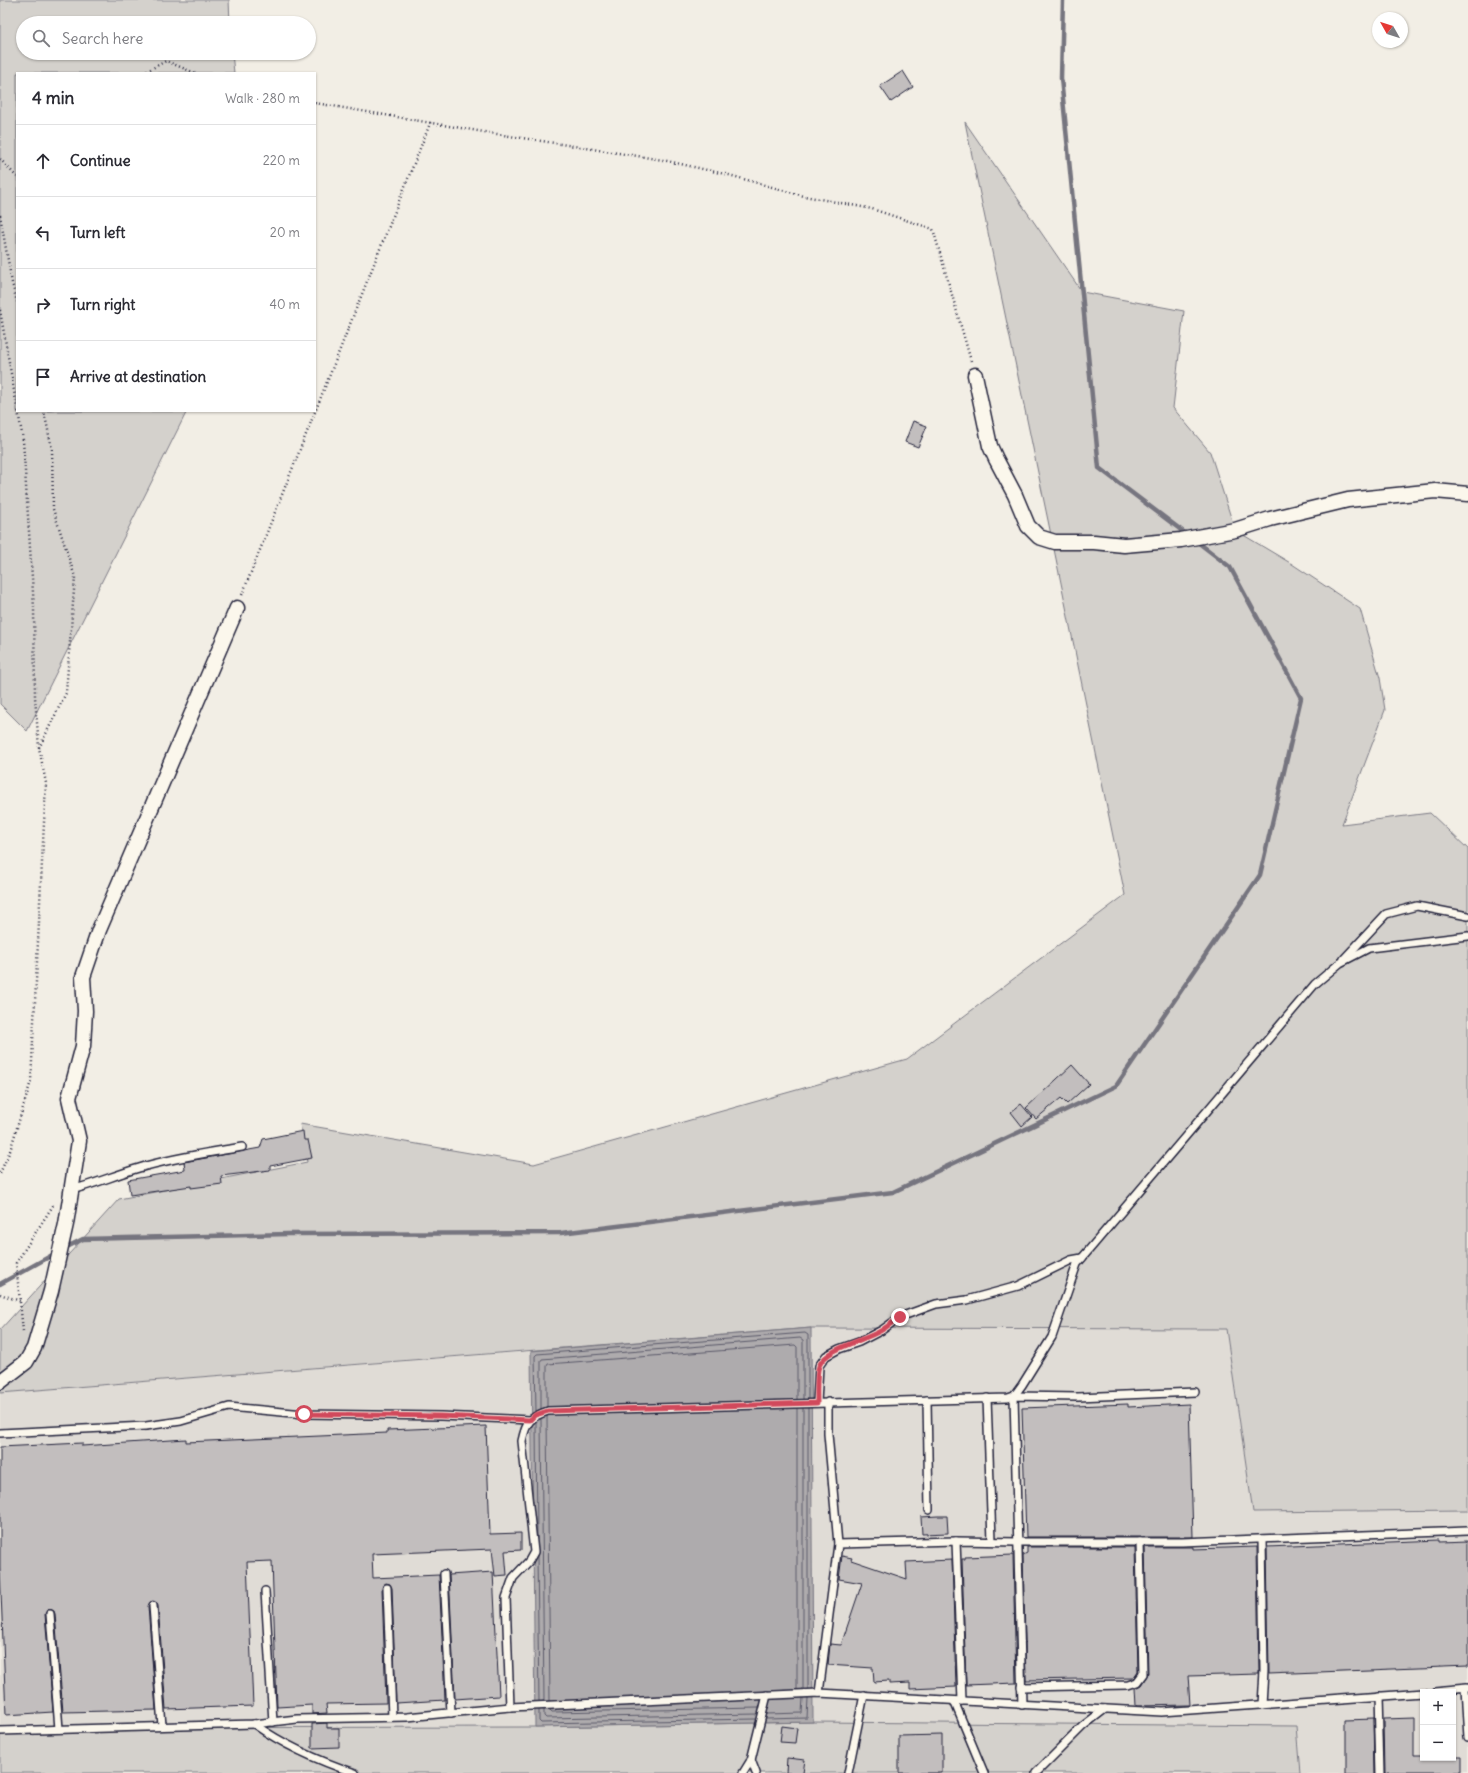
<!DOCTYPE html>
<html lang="en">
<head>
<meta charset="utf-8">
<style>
	:root { --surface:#fff; --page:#f2f2f3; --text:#2b2b33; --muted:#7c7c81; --line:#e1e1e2 }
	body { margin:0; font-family:Delius,sans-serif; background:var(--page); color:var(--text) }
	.controls { position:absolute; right:12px; bottom:12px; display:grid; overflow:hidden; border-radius:0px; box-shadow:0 1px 3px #0004 }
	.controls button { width:36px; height:36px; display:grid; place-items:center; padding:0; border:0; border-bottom:1px solid var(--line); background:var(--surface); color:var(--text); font:20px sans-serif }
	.compass { position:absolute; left:1372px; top:12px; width:36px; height:36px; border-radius:50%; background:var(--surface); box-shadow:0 1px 3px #0004; rotate:309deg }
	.stop { position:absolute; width:12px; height:12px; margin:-9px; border:3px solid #d1495b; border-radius:50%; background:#fff }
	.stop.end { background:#d1495b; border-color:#fff; box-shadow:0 1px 4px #0008 }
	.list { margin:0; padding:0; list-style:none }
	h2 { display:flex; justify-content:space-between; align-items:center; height:52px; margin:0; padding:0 16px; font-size:17px }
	h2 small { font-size:13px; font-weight:400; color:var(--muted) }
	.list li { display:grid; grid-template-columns:26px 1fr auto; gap:12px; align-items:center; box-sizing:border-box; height:72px; padding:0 16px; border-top:1px solid var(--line) }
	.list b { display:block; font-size:15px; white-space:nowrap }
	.list em { font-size:13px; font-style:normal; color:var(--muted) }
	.icon { flex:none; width:22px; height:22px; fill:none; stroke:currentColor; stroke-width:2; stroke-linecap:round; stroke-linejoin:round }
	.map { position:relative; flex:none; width:1468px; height:1773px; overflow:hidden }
	.search { position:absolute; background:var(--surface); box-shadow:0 1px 3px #0004; left:16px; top:16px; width:300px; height:44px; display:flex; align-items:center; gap:10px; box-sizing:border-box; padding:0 14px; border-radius:22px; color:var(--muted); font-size:15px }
	.panel { position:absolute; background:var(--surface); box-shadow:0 1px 3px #0004; left:16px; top:72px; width:300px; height:340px; border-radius:0px }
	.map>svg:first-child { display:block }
</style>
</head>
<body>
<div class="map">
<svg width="1468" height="1773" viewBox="0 0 1468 1773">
	<rect width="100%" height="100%" fill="#f2eee5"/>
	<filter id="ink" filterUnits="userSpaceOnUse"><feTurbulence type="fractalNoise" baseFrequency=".025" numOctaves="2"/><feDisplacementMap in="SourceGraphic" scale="8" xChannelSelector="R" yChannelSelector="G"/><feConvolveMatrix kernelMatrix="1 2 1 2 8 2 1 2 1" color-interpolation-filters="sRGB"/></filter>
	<g filter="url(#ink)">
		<g fill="#e0dcd6" fill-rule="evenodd">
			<path d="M811 1328 1226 1329 1253 1512 1468 1510V1773H1300L1296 1726 875 1761 813 1722ZM1423 1692H1453V1758H1423Z"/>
			<polygon points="531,1351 535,1727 0,1728 0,1393"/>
		</g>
		<g fill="#d4d1cc" stroke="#7b7a84">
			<polygon points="0,0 229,0 230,23 23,23 23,53 232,53 234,73 17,73 17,411 187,411 27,731 0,704"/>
			<polygon points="965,122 1082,292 1184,311 1173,408 1210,452 1235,530 1292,564 1360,609 1380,678 1385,710 1342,824 1430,813 1468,849 1468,1510 1253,1512 1226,1329 811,1328 0,1393 0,1330 119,1199 307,1162 300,1124 534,1164 907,1059 1125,895 1065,602"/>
			<polygon points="813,1722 1296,1726 1300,1773 0,1773 0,1728 535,1727"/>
		</g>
		<polygon fill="#aeabad" stroke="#76747f" points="811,1328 813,1722 535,1727 531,1351"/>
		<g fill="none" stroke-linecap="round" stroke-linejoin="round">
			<g stroke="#5a5969" stroke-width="1">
				<polyline points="547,1407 547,1366 548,1364 795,1345 797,1347 797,1399"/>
				<polyline points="797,1408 797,1689"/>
				<polyline points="803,1408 803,1689"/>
				<polyline points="808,1408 808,1689"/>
				<polyline points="541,1409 541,1361 542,1359 800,1338 803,1340 803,1399"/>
				<polyline points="536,1411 535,1356 537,1354 805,1333 808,1335 808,1399"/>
				<polyline points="547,1416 550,1701"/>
				<polyline points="541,1419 544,1701"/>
				<polyline points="536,1421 537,1539"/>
				<polyline points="537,1555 539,1701"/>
				<polyline points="539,1710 539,1721 541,1723 756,1719"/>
				<polyline points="544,1710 544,1716 546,1718 758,1714"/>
				<polyline points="550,1710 552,1712 759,1708"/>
				<polyline points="767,1714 802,1713 803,1698"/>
				<polyline points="766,1719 807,1718 808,1698"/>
			</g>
			<g stroke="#76747f" stroke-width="4.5">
				<polyline points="1063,0 1061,78 1099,468 1189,536"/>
				<polyline points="63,1249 83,1239 288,1234 561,1233 893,1192 1116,1086 1260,875 1301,698 1230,567 1195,540"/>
				<polyline points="0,1284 56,1253"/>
			</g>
		</g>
		<g fill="#c2bebe" stroke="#22223b">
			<polygon points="903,71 913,87 891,102 880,86"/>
			<polygon points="913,421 927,426 918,447 905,442"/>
			<polygon points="1072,1065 1089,1084 1067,1104 1061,1098 1036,1119 1026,1108"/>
			<polygon points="1021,1104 1032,1117 1022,1126 1011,1112"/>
			<polygon points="303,1131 304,1140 308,1140 312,1158 270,1166 270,1170 221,1176 222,1184 191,1188 191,1186 130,1195 128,1180 185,1170 184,1162 260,1148 263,1139"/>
			<polygon points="1128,1404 1128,1407 1189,1404 1193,1537 1026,1537 1022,1408"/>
			<polygon points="486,1426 490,1534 521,1533 521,1550 505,1551 507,1575 495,1576 492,1549 372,1554 373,1578 439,1575 445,1700 396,1703 392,1588 390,1584 386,1583 383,1585 382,1588 386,1703 326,1704 327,1713 312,1714 312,1705 277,1707 272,1561 247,1562 253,1706 166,1709 158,1606 157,1603 153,1601 150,1602 148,1606 156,1710 63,1712 55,1614 54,1611 50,1609 47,1610 45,1614 53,1712 6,1715 0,1568 0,1447 82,1443 82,1446 186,1439 186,1442 387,1433 387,1430"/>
			<polygon points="938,1516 947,1516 948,1533 922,1534 921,1517"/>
			<polygon points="1439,1540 1439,1542 1468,1541 1468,1666 1269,1674 1267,1547"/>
			<polygon points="1027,1547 1135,1547 1138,1672 1134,1678 1026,1680 1023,1555 1027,1553"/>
			<polygon points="1145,1547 1193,1547 1193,1549 1257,1547 1259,1674 1188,1676 1190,1705 1136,1706 1135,1688 1141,1685 1148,1674"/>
			<polygon points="1013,1555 1016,1683 966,1685 962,1559 965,1559 965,1557"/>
			<polygon points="842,1556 852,1558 851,1560 907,1579 906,1562 952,1560 956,1687 910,1689 910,1683 889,1684 889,1681 874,1682 873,1668 828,1665 830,1644 841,1645 862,1583 839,1579"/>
			<polygon points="493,1572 499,1696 455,1699 449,1575"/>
			<polygon points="1414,1718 1414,1758 1460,1758 1460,1773 1385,1773 1384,1719"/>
			<polygon points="1374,1719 1375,1773 1345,1773 1345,1720"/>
			<polygon points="327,1723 327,1728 339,1728 339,1747 312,1748 312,1724"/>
			<polygon points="782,1726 797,1728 795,1743 780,1742"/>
			<polygon points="942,1735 942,1773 899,1773 899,1736"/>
			<polygon points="787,1758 805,1760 803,1773 786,1773"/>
		</g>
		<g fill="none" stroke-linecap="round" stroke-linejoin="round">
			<g stroke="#22223b" stroke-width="10">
				<g id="service">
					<polyline points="1344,959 1386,914 1417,906 1468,916"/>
					<path d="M71 1190C95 1184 115 1175 139 1168 172 1158 207 1153 242 1147"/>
					<polyline points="987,1398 992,1541"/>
					<polyline points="927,1400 929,1510"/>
					<polyline points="828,1402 828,1434 838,1544"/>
					<polyline points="817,1403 819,1366 826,1356 839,1349 859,1342 882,1330 900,1317 936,1304 967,1300 1018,1286 1071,1260 1082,1258"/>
					<polyline points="0,1433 146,1426 181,1421 229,1407 304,1414 441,1416 530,1420"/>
					<polyline points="956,1541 962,1701"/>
					<polyline points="444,1574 451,1713"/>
					<polyline points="387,1588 392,1717"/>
					<polyline points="265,1591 273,1722"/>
					<polyline points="153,1606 162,1726"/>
					<polyline points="50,1614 59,1729"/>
					<polyline points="1021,1687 1128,1685 1137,1682 1143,1674 1140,1542"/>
					<polyline points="1465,1690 1468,1736"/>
					<polyline points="1434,1692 1468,1689"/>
					<polyline points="819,1693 838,1544 956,1541 1018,1542 1182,1542 1468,1531"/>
					<polyline points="1378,1696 1380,1773"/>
					<polyline points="954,1701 984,1773"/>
					<polyline points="1022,1705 1014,1396 1078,1397 1195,1392"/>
					<polyline points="1262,1705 1264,1671 1262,1539"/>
					<path d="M510 1707 506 1598 513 1578 529 1561 534 1552 522 1441C526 1422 530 1417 548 1411L1008 1398 1014 1396 1022 1385 1052 1337 1077 1264 1315 984 1340 963 1369 948 1468 936"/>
					<path d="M254 1724C285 1746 319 1761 355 1773"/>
					<polyline points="0,1731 254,1724 297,1719 407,1717 510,1707 819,1693 1162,1712 1423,1693"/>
					<polyline points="751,1760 756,1773"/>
					<polyline points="743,1773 751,1760 767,1695"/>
					<polyline points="848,1773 864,1695"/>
					<polyline points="1036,1773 1083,1726 1105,1709"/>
				</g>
			</g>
			<g stroke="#22223b" stroke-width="17">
				<g id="minor">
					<polyline points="975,375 990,446 996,459 1015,495 1028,526 1039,537 1055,542 1094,542 1124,545 1181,540 1235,530 1270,519 1348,500 1435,491 1468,494"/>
					<polyline points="0,1382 26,1362 34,1348 51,1291 66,1224 79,1141 69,1098 83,1046 85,1011 83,977 99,930 237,608"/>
				</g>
			</g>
			<g stroke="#22223b" stroke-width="2.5" stroke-dasharray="1 3" stroke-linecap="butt">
				<polyline points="143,73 166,61 195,73"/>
				<polyline points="315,103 484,132 663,160 729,175 804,196 872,209 933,229 971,361"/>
				<polyline points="0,159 17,177"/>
				<polyline points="0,215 12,283 17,302"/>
				<polyline points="0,310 17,408"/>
				<polyline points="242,595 431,121"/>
				<polyline points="39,748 66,693 75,577 53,509 52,449 44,411"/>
				<polyline points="0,1173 10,1151 31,1081 46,783 39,748 35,697 34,608 23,440 18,411"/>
				<polyline points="0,1294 20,1301"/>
				<polyline points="23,1331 16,1263 54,1204"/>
			</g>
			<use href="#service" stroke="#fbf7ec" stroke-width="7"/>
			<use href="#minor" stroke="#fbf7ec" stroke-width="14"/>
		</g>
	</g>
	<g fill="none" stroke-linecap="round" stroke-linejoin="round" filter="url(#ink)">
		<path stroke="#d1495b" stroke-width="5" d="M304 1414 440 1416 530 1420 535 1415 548 1411 817 1403C817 1393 816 1374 819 1366 827 1347 865 1341 882 1330 888 1326 894 1321 900 1317"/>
	</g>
</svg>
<div class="controls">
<button>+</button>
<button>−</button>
</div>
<svg class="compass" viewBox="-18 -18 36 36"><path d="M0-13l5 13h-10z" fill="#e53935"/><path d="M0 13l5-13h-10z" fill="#7c7c81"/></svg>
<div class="stop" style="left:304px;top:1414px"></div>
<div class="stop end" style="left:900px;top:1317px"></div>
<div class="search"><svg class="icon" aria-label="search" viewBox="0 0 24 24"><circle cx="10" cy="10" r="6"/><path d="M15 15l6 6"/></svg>Search here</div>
<section class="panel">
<h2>4 min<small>Walk · 280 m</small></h2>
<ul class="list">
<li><svg class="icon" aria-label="ahead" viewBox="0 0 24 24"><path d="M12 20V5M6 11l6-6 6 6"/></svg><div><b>Continue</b></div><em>220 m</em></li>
<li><svg class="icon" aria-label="left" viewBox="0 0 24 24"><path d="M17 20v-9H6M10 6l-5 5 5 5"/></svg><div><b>Turn left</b></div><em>20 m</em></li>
<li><svg class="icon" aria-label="right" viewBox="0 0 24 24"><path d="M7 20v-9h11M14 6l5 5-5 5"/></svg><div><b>Turn right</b></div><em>40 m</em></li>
<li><svg class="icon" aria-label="arrive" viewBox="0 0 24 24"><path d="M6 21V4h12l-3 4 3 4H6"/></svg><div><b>Arrive at destination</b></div></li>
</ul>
</section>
</div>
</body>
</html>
